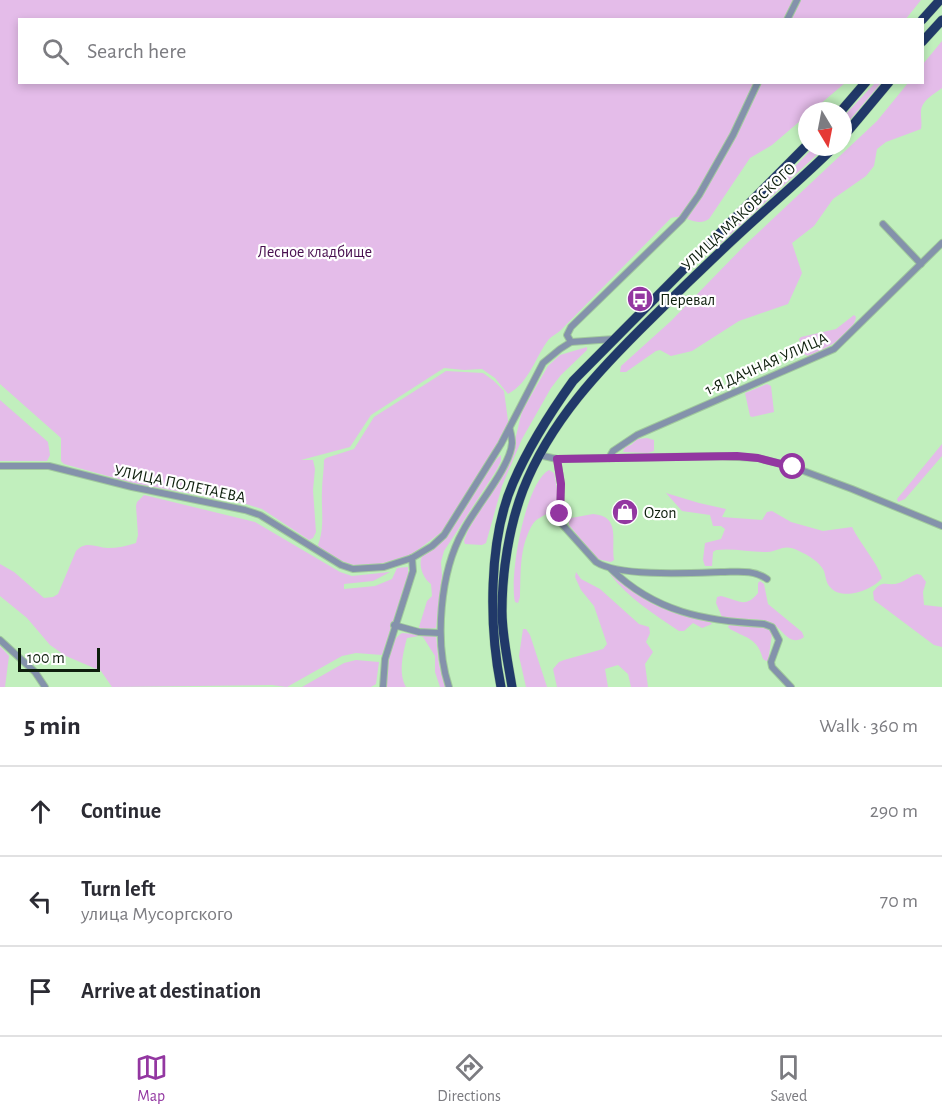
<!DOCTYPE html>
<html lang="en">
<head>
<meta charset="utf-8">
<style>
	:root { --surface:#fff; --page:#f2f2f3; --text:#2b2b33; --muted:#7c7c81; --line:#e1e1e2; --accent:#9337a1 }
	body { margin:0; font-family:"Alegreya Sans",sans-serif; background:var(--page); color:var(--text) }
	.compass { position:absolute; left:798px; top:102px; width:54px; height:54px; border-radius:50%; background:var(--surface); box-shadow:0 3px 9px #0003; rotate:170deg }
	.scale { position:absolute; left:18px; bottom:15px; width:82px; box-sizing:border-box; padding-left:6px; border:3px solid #0d1e0c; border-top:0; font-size:16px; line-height:21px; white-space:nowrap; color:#0d1e0c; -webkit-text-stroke:4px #fff; paint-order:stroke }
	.stop { position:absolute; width:18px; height:18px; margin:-14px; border:4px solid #9337a1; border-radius:50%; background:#fff }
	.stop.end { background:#9337a1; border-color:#fff; box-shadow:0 2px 6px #0008 }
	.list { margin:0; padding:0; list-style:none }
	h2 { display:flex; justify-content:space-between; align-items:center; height:78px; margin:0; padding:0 24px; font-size:26px }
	h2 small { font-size:20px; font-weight:400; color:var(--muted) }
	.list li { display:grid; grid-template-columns:39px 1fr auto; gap:18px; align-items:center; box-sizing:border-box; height:90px; padding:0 24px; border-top:2px solid var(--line) }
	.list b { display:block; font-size:22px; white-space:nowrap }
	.list p { margin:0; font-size:20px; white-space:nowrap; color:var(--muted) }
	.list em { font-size:20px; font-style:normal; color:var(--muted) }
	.icon { flex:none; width:33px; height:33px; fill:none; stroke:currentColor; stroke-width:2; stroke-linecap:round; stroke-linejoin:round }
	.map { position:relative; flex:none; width:942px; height:687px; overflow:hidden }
	.search { position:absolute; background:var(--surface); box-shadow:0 3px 9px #0003; left:18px; right:18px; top:18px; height:66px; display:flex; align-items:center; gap:15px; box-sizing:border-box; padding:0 21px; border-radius:0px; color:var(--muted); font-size:22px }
	.sheet { height:348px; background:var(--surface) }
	nav { display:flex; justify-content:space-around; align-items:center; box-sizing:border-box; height:84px; border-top:2px solid var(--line); background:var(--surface); font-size:16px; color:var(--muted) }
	nav a { display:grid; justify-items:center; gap:3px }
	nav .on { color:var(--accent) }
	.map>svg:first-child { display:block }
</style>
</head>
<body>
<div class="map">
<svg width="942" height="687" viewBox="0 0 942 687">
	<rect width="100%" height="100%" fill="#c1efbd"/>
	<g fill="#e4bce9">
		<path d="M0 0H921L905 20H20V82L845 83 812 111H807V115L772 145 750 158 709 219C696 228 685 213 671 218L561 330C558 333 552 336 549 339 535 357 530 382 508 394L495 378 482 369 464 370 444 368 371 415 350 447 301 460H313L315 469 313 490 316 532 313 538 309 540 262 509 246 504 133 483 64 464 61 461V438L0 384Z"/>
		<path d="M942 41V88C933 95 920 101 921 114 921 120 922 123 921 129L886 142 877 149 874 166 866 176 833 199 814 226 792 243 802 273 788 304 739 321 692 351 671 356 660 350 656 351 626 372H620L621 366 671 321 745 245 877 121 908 83 922 82 923 64Z"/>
		<polygon points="875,83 881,83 843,128 843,117"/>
		<polygon points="814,147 822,147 822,150 709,254"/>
		<path d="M854 315 856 317C853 336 824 350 808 356L804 354 799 339 801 337 836 329Z"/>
		<polygon points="587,347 587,350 561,375 551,388 522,439 502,486 486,543 482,545 465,544 464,541 468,530 511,457 522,411 548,366 560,355"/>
		<path d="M446 371 483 373 494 381 504 391 509 428 443 531 411 555 380 564 353 565 342 561 319 548 318 545C325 526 321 510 322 490 322 480 324 471 324 460L326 458 354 449 374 417Z"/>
		<polygon points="767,384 771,386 774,412 752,417 750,416 745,393"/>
		<polygon points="0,400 48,442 50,455 47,461 0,461"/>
		<polygon points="647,438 654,440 654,451 648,453 623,452 625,446 631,445 637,439"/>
		<polygon points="942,444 942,456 905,499 898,502 897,499"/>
		<path d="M501 455V461L496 471 444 551 441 562 442 576 436 628 420 630 419 627 427 601 432 596 431 584C424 579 419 568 421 559 424 550 439 545 445 537 463 516 481 471 501 455Z"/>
		<path d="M549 470 554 473C556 483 561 503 552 510 544 517 536 517 531 527 519 550 521 573 520 597L518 603 515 602C509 576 525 483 549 470Z"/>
		<path d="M666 493 699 503 726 509 722 517 762 520 767 512 772 511 791 522 823 531 852 527C860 544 876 560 882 578 873 590 843 601 831 588 826 584 826 577 824 571 820 562 808 555 799 551 783 543 781 551 767 552 750 552 733 548 716 550L713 552 712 566H705L703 560 705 543 721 539 725 529 721 526H713L710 515 682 511Z"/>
		<path d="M144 495 255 522 340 572 352 576 390 572 373 581 344 584V589L375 586 392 579 397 568 408 567V575L382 655 356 653 342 656 287 687 272 685 112 687 101 671 66 656 50 645 27 618 0 596V564L14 572 44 598 53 597 58 594 76 551C86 540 95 547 108 548 117 548 127 546 136 543L138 535 136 506 137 502Z"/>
		<path d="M593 514C621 516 611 540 614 560L611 562 597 559 569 525V520L571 518Z"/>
		<polygon points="576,572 581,579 600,589 639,624 649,627 650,633 646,642 653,652 645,664 648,687 631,687 628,674 618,665 605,669 608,687 557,687 553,669 559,662 564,660 603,649 607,644 594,606 581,590 575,577"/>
		<path d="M610 574C619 574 637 594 648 601 668 613 688 616 710 622L712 624 702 628 693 623 684 631H679C654 614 629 599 610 574Z"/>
		<path d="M917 574 921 575 926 582 923 592 924 605 942 607V647L934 645 874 600 873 592C883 578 887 587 899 583 906 581 910 576 917 574Z"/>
		<path d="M760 581 764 584 768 604 802 632 804 637C790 647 784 631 773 624 761 617 740 620 726 620L722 617 716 603 717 597 721 596C739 600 745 609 758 593V583Z"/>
		<path d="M729 625 769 628 772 634 768 662 763 659C757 638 748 639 730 629L728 627Z"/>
		<polygon points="523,629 526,629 530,635 547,687 526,687 519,656"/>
		<path d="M402 633 436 636 439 665 445 687H440L435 672V656L423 637 419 636 407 638C403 653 398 673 406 687H386C384 670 386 643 402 633Z"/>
		<polygon points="0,646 9,656 5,687 0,687"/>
		<polygon points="356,660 379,662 376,684 371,687 302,687 344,663"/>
	</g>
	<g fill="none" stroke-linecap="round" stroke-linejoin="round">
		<g stroke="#a1c99d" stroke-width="8">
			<g id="minor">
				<polyline points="787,20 797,0"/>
				<polyline points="883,224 921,264"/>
				<polyline points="571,342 567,335 571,327 682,219 699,195 733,135 758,82"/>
				<polyline points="539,455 557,459 718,456 758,458 793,467 852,489 942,526"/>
				<polyline points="609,458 613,451 637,435 834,349 942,243"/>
				<path d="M557 459 561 484 560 522 596 562C619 577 692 573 721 572 737 572 753 569 767 579"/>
				<polyline points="0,466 49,466 132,487 245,510 260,515 341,565 353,569 384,567 412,558 432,546 444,535 501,444 543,363 560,349 571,342 614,339"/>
				<path d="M611 569C655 612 705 621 764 624L772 627 779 640 771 662 772 667 791 687"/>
				<polyline points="394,625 419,632 440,633"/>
				<polyline points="0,640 35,672 45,687"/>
				<polyline points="383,687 385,659 413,571 412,558"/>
				<path d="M449 687C434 642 440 572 463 531 474 509 511 466 512 443 512 439 511 434 510 430"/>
			</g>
		</g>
		<g stroke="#a1c99d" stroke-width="10">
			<g id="highway">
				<polyline points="922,20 940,0"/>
				<polyline points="922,42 942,20"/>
				<polyline points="841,111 866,82"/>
				<polyline points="843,137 889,82"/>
				<path d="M501 687C489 627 488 540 513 483 529 446 550 413 573 381L807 145"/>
				<path d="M512 687C508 662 502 636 502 611 502 572 509 527 523 490 550 421 600 369 652 318 680 290 708 263 737 236 769 206 803 178 834 147"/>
			</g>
		</g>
		<use href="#minor" stroke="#8492ab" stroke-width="6"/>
		<use href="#highway" stroke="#213969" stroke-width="9"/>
	</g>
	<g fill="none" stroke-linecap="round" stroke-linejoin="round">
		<polyline stroke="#9337a1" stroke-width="8" points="560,514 561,484 557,459 737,456 758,458 793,467"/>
	</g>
	<defs>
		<g id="bus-disc" transform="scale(1.35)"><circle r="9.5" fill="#9337a1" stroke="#fff"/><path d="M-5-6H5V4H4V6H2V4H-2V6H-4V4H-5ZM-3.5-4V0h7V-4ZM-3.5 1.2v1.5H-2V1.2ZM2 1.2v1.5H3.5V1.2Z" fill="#fff"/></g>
		<g id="shop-disc" transform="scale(1.35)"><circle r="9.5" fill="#9337a1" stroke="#fff"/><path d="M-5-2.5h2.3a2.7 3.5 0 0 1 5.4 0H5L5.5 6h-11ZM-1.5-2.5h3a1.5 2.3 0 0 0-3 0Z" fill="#fff"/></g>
	</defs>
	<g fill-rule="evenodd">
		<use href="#bus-disc" x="640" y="299"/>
		<use href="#shop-disc" x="625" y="512"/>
	</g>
	<g text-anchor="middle" stroke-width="4.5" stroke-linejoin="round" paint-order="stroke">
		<g font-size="16" fill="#0d1e0c" stroke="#fff">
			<text transform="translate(738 216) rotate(-43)" y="6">УЛИЦА МАКОВСКОГО</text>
			<text transform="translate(766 363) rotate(-24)" y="6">1-Я ДАЧНАЯ УЛИЦА</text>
			<text transform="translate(180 483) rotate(12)" y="6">УЛИЦА ПОЛЕТАЕВА</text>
		</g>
		<g font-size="16" fill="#470e4e" stroke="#fff">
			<text x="315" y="257">Лесное кладбище</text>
		</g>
		<g font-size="16" fill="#0d1e0c" stroke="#fff" text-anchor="start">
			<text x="660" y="305">Перевал</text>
			<text x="644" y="518">Ozon</text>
		</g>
	</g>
</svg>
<svg class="compass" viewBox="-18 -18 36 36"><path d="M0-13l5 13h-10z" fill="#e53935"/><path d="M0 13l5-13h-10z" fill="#7c7c81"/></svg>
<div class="scale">100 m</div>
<div class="stop" style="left:793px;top:467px"></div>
<div class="stop end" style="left:560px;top:514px"></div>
<div class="search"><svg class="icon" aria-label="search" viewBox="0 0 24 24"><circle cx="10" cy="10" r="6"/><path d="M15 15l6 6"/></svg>Search here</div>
</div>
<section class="sheet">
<h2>5 min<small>Walk · 360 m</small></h2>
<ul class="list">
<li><svg class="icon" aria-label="ahead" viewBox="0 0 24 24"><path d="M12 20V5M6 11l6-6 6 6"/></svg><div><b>Continue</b></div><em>290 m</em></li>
<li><svg class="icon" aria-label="left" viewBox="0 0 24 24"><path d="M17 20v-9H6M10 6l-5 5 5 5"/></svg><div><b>Turn left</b><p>улица Мусоргского</p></div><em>70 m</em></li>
<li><svg class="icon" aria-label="arrive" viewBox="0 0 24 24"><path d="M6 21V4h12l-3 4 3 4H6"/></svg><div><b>Arrive at destination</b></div></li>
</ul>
</section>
<nav>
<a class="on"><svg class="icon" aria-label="map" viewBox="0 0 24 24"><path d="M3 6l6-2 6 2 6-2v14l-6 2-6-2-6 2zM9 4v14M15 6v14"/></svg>Map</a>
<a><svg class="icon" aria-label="directions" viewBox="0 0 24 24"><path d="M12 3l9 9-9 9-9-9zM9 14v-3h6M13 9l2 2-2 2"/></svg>Directions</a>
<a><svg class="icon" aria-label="saved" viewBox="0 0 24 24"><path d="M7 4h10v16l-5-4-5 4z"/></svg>Saved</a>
</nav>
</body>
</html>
